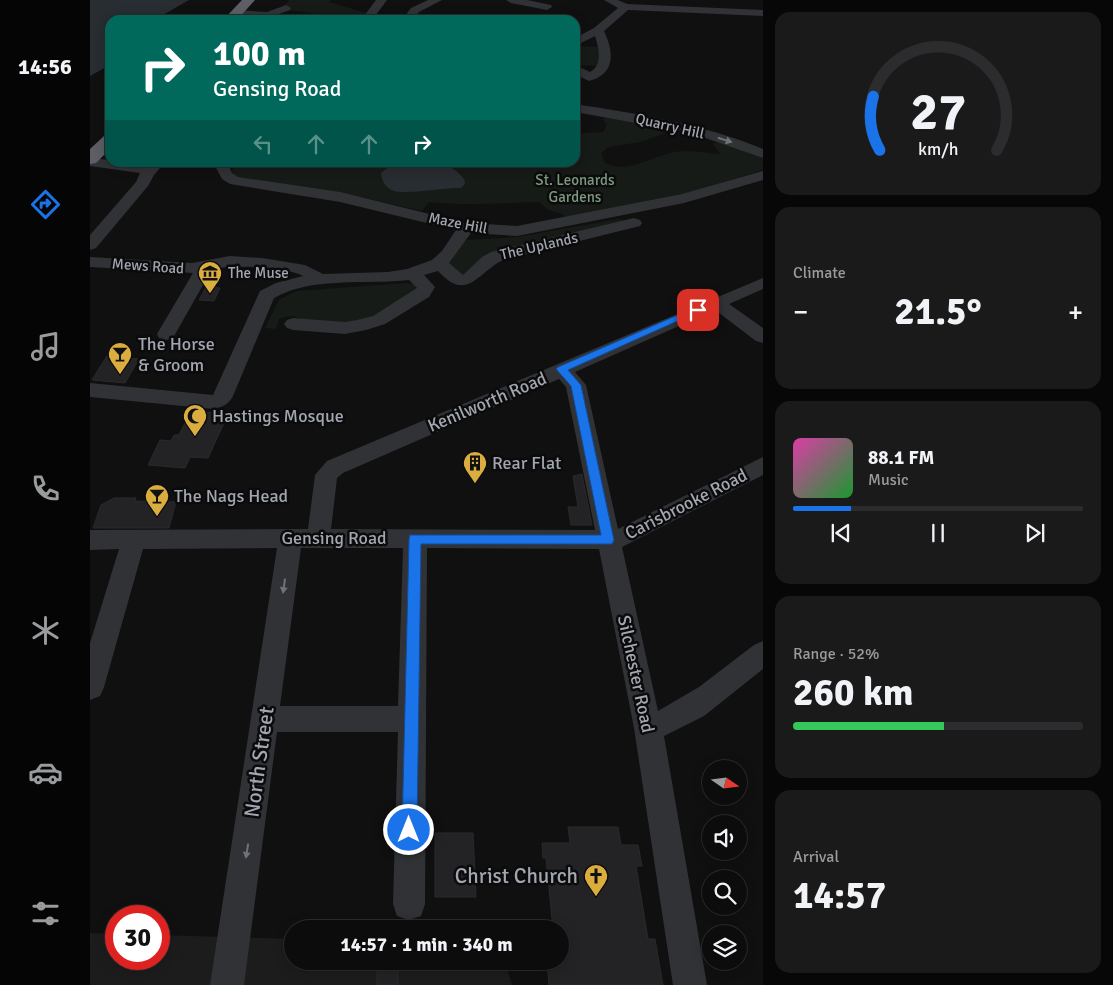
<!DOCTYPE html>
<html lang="en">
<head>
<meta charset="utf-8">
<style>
	:root { --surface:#0c0c0d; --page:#1a1a1b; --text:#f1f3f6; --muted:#9a9b9d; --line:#2c2c2e; --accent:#1a73e8 }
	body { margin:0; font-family:Signika,sans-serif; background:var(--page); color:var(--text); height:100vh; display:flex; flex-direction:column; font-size:19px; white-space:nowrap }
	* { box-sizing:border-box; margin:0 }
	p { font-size:16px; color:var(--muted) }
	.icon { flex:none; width:28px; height:28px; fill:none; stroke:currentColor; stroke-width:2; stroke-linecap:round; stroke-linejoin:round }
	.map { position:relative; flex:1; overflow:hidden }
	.side { display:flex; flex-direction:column; gap:12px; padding:12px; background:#070707; width:350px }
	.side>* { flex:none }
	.hud { position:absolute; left:15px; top:15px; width:475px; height:152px; border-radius:15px; box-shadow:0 2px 12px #0003,0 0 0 1px var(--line); background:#00695c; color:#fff; overflow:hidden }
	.needle { width:32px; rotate:104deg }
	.controls { position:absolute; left:612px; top:760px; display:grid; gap:10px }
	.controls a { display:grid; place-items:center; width:45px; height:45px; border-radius:50%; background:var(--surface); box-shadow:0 2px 12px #0003,0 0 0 1px var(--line); font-size:25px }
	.speed { position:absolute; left:15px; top:905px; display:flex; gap:10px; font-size:25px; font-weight:700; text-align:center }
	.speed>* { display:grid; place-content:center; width:65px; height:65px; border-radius:50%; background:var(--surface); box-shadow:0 2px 12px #0003,0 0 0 1px var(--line); line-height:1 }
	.speed .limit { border:8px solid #d22; background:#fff; color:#111 }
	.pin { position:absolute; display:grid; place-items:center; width:42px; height:42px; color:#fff; margin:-21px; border-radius:10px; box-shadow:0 2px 8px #0006 }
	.me { position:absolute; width:55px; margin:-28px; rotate:0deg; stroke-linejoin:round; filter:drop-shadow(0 0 4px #0008) }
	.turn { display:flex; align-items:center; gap:18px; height:105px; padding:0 25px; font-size:22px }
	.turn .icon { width:65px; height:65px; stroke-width:2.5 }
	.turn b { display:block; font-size:35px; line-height:42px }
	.lanes { display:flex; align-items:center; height:48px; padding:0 25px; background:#0003; justify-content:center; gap:25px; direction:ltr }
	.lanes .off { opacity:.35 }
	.big { font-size:38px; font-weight:700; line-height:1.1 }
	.side .tile { flex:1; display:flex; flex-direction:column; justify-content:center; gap:8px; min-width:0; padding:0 18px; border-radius:15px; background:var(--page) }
	.side .dial { align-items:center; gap:0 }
	.dial svg { height:130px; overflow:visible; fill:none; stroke:var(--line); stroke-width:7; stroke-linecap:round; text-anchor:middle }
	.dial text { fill:var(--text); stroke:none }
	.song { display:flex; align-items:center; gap:15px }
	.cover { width:60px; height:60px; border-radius:8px; background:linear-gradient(135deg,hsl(320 70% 55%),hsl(130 70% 35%)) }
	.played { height:5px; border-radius:2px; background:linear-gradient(90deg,var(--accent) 20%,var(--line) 20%) }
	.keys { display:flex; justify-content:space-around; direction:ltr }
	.heat { display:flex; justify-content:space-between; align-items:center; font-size:28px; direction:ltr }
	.charge { height:8px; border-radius:4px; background:linear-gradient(90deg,#34c759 52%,var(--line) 0) }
	.trip { position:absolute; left:194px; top:920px; width:285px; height:50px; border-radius:25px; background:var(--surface); box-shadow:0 2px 12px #0003,0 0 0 1px var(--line); font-weight:700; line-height:50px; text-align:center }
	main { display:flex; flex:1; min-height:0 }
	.tabs { display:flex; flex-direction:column; width:90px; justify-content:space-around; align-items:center; background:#050505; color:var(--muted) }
	.tabs .icon { width:35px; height:35px }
	.tabs .on { color:var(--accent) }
	.tabs b { font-size:22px; color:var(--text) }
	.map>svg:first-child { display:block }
	.built { fill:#1c1c1d }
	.green { fill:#161b17 }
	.water { fill:#282d32 }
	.building { fill:#232325; stroke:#2a2a2c }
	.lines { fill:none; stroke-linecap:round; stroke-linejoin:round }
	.minor { fill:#313235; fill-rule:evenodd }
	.highway { fill:#5e5f66; fill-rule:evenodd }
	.oneway { fill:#6f7279 }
	.route { fill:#1a73e8; stroke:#114b97 }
	.labels { text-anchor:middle; stroke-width:5; stroke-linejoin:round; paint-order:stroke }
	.far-street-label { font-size:15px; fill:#a2a6b0; stroke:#0b0b0c }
	.far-park-label { font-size:15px; fill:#7b997e; stroke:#0b0b0c }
	.far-poi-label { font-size:15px; fill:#a2a6b0; stroke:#0b0b0c; text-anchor:start }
	.poi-label { font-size:18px; fill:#a2a6b0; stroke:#0b0b0c; text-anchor:start }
	.street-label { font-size:18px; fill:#a2a6b0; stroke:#0b0b0c }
	.near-street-label { font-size:21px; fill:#a2a6b0; stroke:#0b0b0c }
	.near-poi-label { font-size:21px; fill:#a2a6b0; stroke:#0b0b0c; text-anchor:end }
</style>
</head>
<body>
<main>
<nav class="tabs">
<b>14:56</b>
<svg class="icon on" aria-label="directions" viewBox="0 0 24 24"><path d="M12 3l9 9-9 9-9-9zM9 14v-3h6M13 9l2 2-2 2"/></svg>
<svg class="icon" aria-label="music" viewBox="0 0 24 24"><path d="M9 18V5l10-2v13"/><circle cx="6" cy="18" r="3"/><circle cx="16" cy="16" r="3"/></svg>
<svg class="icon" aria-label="phone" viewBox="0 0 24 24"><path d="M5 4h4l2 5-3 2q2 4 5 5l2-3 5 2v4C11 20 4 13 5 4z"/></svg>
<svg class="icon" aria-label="climate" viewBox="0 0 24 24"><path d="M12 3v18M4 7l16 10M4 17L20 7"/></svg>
<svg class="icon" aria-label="car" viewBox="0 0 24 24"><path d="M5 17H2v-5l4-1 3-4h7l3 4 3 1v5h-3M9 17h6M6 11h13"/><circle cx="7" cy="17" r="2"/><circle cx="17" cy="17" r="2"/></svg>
<svg class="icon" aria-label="filters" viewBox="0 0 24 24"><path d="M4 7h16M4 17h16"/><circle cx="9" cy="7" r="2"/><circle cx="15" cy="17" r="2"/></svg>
</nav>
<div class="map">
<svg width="673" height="985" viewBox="0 0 673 985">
	<rect width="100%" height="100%" fill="#101011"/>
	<path class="built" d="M0 933 26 934V959H69V935L202 939V961H415L422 985H0Z"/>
	<g class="green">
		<path d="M199 0H241L240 2 276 13 269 20H241L244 16 198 10 194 7Z"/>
		<path d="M486 46 509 47 510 66 486 65Z"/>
		<path d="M520 117 582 127 584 130 550 142 519 147 511 153 515 163C539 174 560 157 584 152 600 149 615 153 631 154L624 146V143H632L673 158V170L603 192 476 217 472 214 457 209 449 202C412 203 375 206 339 202L332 211 270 197 151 178 144 175 142 171 148 162H485V138L494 133 513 132 517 125 513 119Z"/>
		<path d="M529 219 537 221 403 254 376 278 357 267 359 261 376 240 427 237Z"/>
		<path d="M317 283 324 284 327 290C305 303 283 320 257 324 246 325 233 323 222 323 209 323 209 311 189 319L186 329 175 328 189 300 206 291Z"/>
	</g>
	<g class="water">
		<path d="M0 0H99L64 20H20V65L0 76Z"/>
		<path d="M320 163C345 162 357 159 374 179L375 184 371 188H363C350 189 313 194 304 191 295 188 292 181 291 173L301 165Z"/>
	</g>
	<g class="building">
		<path d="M116 287 130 288 124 301 109 300Z"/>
		<path d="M17 356 49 359 35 383 2 380Z"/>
		<path d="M101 411 138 414 118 458 100 457 95 468 58 465 70 440 81 441 84 435H89Z"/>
		<path d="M492 474 502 525H481L478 507H488L483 476Z"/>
		<path d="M24 498H46L45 501 86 502 79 528H3L11 505Z"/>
		<path d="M478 827H528L531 845H548L552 866H546L558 939H565L573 985H459L457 961H470V929H463L456 858H453L452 843H480Z"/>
		<path d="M345 833H383L386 897H345Z"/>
		<rect x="287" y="961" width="21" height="24"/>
	</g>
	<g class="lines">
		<g class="minor">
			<path d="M286 0H297L282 20H271Z"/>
			<path d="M338 0H352L329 12 323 20H312L321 8Z"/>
			<path d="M416 0H437L461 5 462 7 457 10 421 3Z"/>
			<path d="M514 0H528L537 4 673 10V16L538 10 514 31C524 52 526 74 499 81L485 74V65L500 72C513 65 509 49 505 36L485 46V38L504 28 528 8Z"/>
			<path d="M196 5 201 8 200 10 178 18 147 16 142 13 147 10 177 12Z"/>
			<path d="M423 15 435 18 436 20H403L404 18Z"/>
			<path d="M485 104C549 114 613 124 673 149V158L601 133 485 112Z"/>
			<path d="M0 158 20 160V162L57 165 60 162H75L64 175 58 186 6 248 0 250V235L46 182 50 173 0 166Z"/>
			<path d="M123 162H137L142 173 148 177 250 192 376 223 427 226 592 194 673 171V180L594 203 427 236 381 233 359 263 373 275 392 257 401 252 544 218 550 220 552 223 550 226 413 260C387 273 377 303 348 271L334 275 345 287 339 297 295 324 276 330 255 334 203 330 197 328 194 324 197 320 203 318 255 322 267 320 283 316 327 288 319 280C274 285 224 276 184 298L143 396C138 405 134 406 124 409L0 397V383L123 395 170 291 186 283 213 276C194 266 143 265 122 269L83 338 76 340 69 338 67 334 103 273 0 267V257L102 263 140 256 172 258 215 265 233 274 298 272 317 269 342 260 352 251 366 230 250 202 140 184 132 179Z"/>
			<path d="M673 278V289L639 304 673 328V343L666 341 625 310 485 372 496 385 528 529 673 457V475L532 547 568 711 609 687 664 645 673 641V669L614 716 574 736 617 985H583L544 728 509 549 337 548 335 904 331 916 319 920 307 916 303 904 308 732H187L154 985H120L187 548 53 549 14 687 10 696 0 700V643L29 549 0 550V530L218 529 225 475 237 461ZM469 379 476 387 505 530 241 529 247 478 253 473ZM211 548H313L308 706H190Z"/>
		</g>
		<g class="highway">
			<path d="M152 0H165L147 20H133Z"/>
			<path d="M20 135V149L6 163 0 164V149L14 136Z"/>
		</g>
	</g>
	<defs><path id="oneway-solid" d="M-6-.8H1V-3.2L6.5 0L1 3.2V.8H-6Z" transform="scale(1.25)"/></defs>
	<g class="oneway">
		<use href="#oneway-solid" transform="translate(635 140) rotate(18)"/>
		<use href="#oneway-solid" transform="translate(194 586) rotate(98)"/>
		<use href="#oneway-solid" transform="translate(157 851) rotate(99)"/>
	</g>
	<path class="route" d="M604 308H611L612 310 478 370 491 385 524 540 522 544H331L327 830 325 835 319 838 314 835 312 830 319 539 320 535H511L481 386 466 369 468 367Z"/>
	<defs>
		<g id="museum-pin" transform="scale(1.25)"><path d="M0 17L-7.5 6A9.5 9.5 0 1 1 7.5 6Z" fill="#daad3e" stroke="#0b0b0c"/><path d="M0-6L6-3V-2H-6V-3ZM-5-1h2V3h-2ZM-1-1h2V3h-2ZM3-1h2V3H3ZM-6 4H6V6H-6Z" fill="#111"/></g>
		<g id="bar-pin" transform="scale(1.25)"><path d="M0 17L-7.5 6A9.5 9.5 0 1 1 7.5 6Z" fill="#daad3e" stroke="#0b0b0c"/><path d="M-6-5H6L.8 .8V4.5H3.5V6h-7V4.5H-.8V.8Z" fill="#111"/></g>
		<g id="mosque-pin" transform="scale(1.25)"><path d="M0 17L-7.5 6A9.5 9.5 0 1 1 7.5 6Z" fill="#daad3e" stroke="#0b0b0c"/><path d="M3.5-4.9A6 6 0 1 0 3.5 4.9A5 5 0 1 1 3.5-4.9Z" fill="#111"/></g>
		<g id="building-pin" transform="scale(1.25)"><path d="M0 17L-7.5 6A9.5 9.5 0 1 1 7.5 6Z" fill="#daad3e" stroke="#0b0b0c"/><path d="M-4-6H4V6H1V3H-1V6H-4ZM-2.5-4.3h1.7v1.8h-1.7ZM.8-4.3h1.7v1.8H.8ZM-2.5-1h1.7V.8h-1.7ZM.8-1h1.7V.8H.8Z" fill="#111"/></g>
		<g id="church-pin" transform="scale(1.25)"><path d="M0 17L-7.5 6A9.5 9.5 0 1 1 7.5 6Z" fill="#daad3e" stroke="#0b0b0c"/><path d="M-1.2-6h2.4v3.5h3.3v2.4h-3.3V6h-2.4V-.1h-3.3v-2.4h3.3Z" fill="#111"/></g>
	</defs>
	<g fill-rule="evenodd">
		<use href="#museum-pin" x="120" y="273"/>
		<use href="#bar-pin" x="30" y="354"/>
		<use href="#mosque-pin" x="105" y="416"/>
		<use href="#building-pin" x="385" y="463"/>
		<use href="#bar-pin" x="67" y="496"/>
		<use href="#church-pin" x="506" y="876"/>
	</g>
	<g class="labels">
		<g class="far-street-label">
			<text transform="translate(580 126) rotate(13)" y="5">Quarry Hill</text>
			<text transform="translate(368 223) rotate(11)" y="5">Maze Hill</text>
			<text transform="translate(449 246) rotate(-13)" y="5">The Uplands</text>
			<text transform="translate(58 266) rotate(4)" y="5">Mews Road</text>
		</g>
		<g class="far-park-label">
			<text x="485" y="185">St. Leonards<tspan x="485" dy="17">Gardens</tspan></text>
		</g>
		<g class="far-poi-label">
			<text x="138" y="278">The Muse</text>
		</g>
		<g class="poi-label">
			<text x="48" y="350">The Horse<tspan x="48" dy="21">&amp; Groom</tspan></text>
			<text x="122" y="422">Hastings Mosque</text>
			<text x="402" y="469">Rear Flat</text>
			<text x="84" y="502">The Nags Head</text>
		</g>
		<g class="street-label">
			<text transform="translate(397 402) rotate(-23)" y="6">Kenilworth Road</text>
			<text transform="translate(596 504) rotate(-27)" y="6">Carisbrooke Road</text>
			<text x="244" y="544">Gensing Road</text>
			<text transform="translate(546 674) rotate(78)" y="6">Silchester Road</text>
		</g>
		<g class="near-street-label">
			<text transform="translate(169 762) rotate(-82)" y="7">North Street</text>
		</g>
		<g class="near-poi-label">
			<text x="488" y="883">Christ Church</text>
		</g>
	</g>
</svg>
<div class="controls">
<a><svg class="needle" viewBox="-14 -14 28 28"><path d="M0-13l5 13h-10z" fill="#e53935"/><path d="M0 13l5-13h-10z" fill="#9a9b9d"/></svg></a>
<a><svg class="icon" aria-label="sound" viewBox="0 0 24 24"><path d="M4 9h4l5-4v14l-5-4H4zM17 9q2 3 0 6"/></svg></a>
<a><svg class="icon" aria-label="search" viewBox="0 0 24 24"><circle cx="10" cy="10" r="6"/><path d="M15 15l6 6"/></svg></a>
<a><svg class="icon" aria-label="layers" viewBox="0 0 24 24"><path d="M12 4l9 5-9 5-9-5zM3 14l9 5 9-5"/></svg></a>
</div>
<div class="speed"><div class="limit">30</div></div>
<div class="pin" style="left:608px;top:310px;background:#d93025"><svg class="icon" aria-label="arrive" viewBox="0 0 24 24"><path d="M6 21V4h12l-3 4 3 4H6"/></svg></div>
<svg class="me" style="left:319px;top:830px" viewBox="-20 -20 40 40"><circle r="17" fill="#1a73e8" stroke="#fff" stroke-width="3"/><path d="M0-11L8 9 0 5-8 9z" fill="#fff"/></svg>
<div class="trip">14:57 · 1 min · 340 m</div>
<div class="hud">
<div class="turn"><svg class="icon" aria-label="right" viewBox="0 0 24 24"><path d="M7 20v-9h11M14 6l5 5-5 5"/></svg><div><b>100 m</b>Gensing Road</div></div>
<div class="lanes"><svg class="icon off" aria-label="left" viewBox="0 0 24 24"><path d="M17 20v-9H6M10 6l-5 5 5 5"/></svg><svg class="icon off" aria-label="ahead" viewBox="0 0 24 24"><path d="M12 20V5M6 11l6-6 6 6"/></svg><svg class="icon off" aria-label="ahead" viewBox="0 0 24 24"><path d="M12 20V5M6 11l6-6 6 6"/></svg><svg class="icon" aria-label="right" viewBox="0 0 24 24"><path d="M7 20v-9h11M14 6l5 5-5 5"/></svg></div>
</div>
</div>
<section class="side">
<div class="tile dial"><svg viewBox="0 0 100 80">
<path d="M14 69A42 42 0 1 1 86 69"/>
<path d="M14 69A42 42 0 0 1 10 36" stroke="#1a73e8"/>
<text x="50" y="56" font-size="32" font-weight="700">27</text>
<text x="50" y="72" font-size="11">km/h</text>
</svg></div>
<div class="tile"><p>Climate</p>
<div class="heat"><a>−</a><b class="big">21.5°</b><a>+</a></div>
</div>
<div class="tile">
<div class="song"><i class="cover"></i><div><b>88.1 FM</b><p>Music</p></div></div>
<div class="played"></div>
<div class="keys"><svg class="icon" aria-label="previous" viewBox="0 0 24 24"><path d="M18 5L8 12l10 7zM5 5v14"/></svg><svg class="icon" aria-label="pause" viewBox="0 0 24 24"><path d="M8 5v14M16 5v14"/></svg><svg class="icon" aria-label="next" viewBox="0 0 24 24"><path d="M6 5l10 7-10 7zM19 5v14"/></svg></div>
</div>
<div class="tile"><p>Range · 52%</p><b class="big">260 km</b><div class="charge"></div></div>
<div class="tile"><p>Arrival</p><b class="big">14:57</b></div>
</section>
</main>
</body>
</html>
